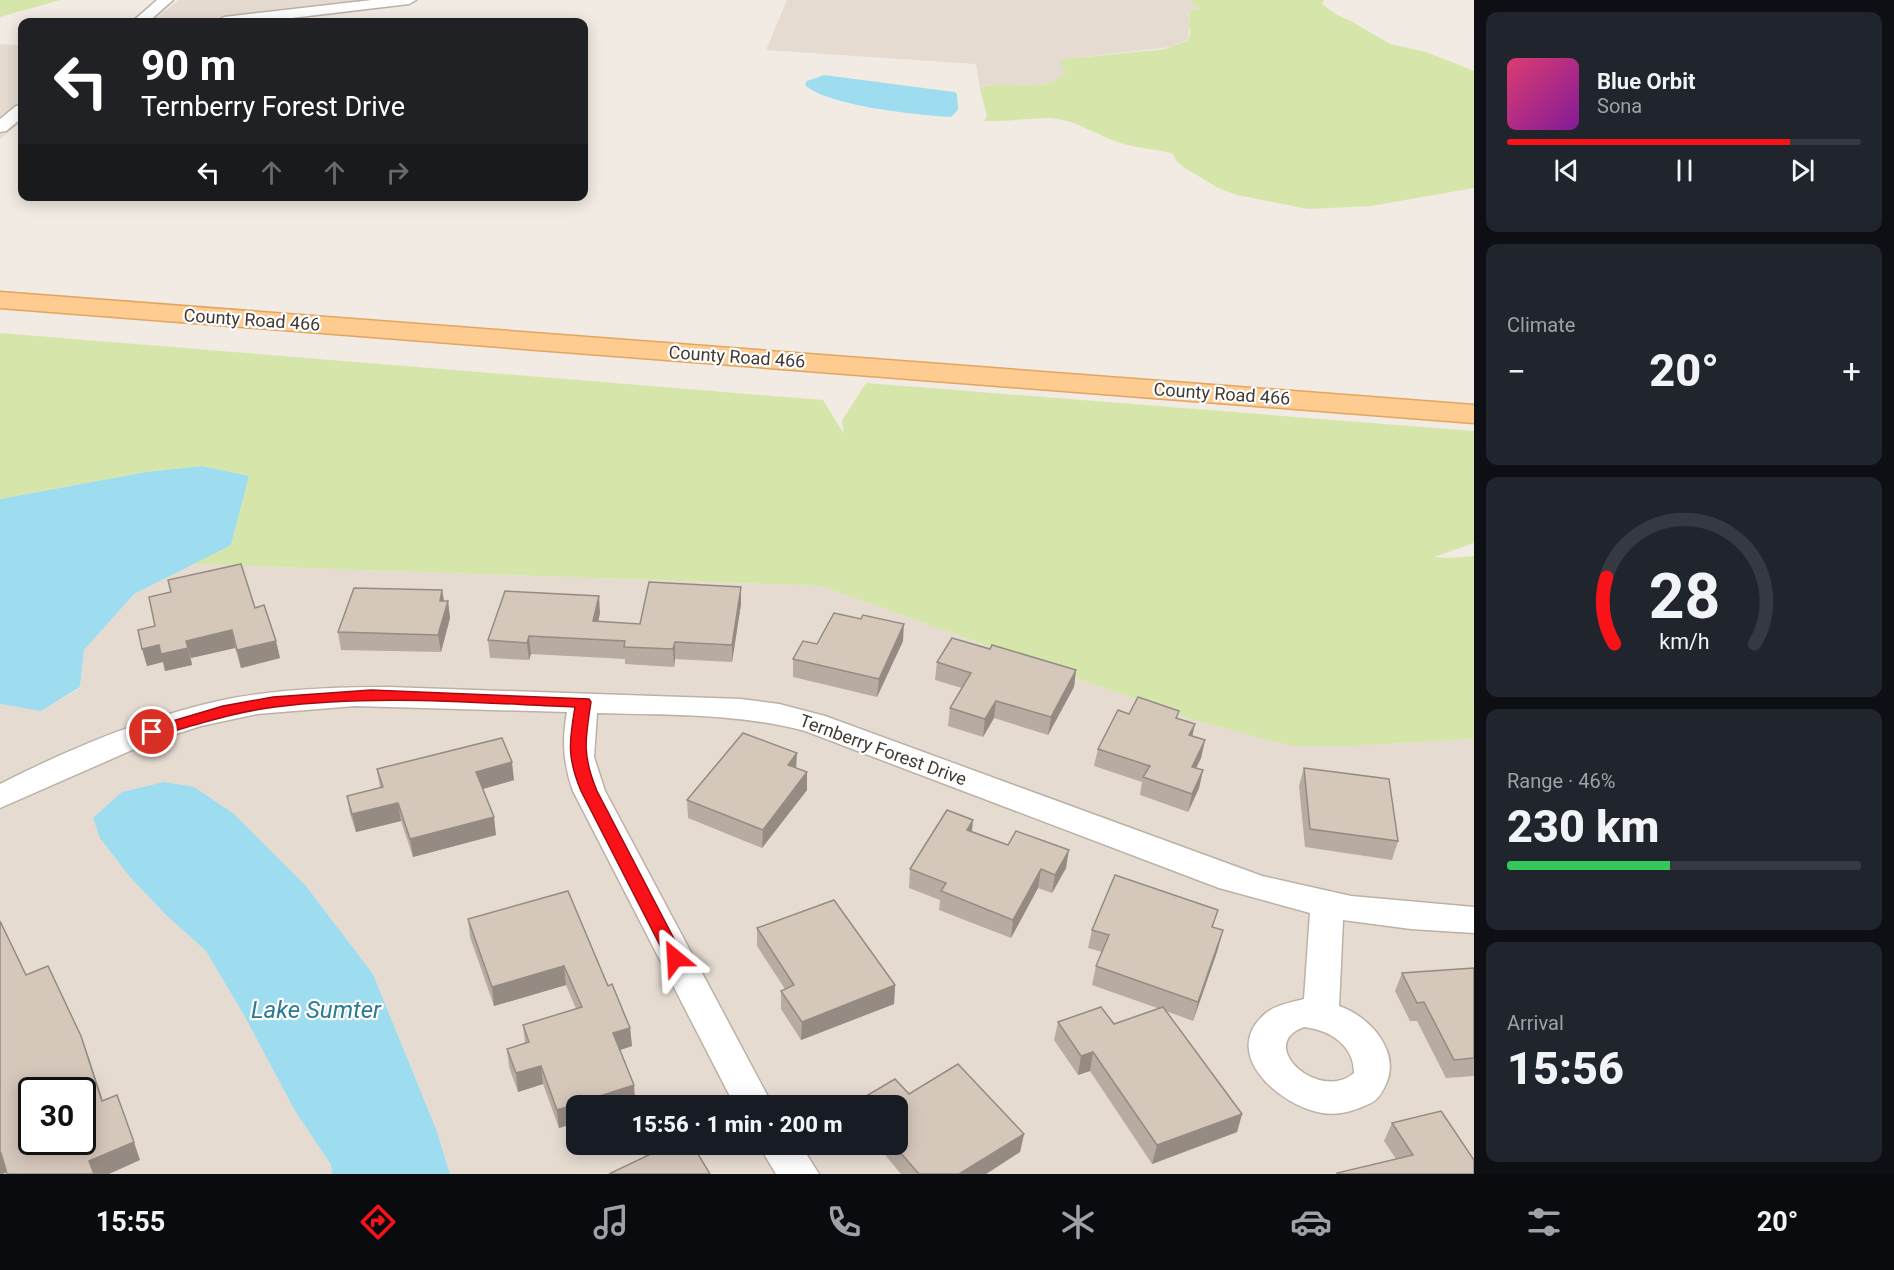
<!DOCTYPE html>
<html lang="en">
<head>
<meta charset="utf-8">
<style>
	:root { --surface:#171b24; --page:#20242c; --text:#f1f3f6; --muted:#9ea1a6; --line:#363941; --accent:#f91217 }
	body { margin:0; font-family:Roboto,sans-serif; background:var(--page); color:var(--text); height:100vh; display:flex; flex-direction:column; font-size:22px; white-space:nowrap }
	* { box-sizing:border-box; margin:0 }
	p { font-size:20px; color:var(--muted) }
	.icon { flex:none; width:33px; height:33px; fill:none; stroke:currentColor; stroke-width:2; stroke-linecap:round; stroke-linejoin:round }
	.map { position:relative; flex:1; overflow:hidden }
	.sheet { display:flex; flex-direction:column; gap:12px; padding:12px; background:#0d0f14; width:420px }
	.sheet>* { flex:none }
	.hud { position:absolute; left:18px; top:18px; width:570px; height:183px; border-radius:12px; box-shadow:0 3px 15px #0003; background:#202124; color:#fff; overflow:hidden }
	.speed { position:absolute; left:18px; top:1077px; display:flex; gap:12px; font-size:30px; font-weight:700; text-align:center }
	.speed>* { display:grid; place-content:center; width:78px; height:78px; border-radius:50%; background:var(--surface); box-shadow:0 3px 15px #0003; line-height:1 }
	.speed .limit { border:3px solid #111; border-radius:9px; background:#fff; color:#111 }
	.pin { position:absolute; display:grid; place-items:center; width:51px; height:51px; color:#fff; margin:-26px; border:3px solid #fff; border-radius:50%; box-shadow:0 2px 6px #0007 }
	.me { position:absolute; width:66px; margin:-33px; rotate:333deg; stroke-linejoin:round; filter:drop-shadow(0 0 4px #0008) }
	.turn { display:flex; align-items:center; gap:21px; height:126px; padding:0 24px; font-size:27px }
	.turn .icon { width:78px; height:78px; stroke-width:2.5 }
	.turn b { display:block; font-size:42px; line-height:51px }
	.lanes { display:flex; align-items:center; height:57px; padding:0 24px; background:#0003; justify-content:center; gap:30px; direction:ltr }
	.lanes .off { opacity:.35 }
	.big { font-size:45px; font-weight:800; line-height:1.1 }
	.sheet .tile { flex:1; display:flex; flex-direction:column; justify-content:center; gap:9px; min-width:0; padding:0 21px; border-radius:12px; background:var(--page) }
	.sheet .dial { align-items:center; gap:0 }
	.dial svg { height:156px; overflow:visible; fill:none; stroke:var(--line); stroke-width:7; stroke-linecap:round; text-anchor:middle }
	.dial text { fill:var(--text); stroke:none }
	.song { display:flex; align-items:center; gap:18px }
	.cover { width:72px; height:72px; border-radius:9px; background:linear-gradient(135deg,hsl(340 70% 55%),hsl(290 70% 35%)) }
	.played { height:6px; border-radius:3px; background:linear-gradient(90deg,var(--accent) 80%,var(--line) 80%) }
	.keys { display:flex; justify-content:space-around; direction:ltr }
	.heat { display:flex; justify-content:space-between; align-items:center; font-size:33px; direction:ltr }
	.charge { height:9px; border-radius:4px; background:linear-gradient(90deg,#34c759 46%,var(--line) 0) }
	.trip { position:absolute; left:566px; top:1095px; width:342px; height:60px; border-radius:12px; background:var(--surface); box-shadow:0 3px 15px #0003; font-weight:800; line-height:60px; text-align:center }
	.tab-bar { display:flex; height:96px; justify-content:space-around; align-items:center; background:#090b0e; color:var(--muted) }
	.tab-bar .icon { width:42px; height:42px }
	.tab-bar .selected { color:var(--accent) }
	.tab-bar b { font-size:27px; color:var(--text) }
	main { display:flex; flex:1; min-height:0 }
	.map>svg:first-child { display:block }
	.residential { fill:#e5dbd1; fill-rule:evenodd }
	.green { fill:#d6e6ab }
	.water { fill:#9edcef }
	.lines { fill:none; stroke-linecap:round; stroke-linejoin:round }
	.minor-casing { stroke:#bdb1a6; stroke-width:3 }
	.major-casing { stroke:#e2a560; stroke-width:3 }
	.minor { fill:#fff; fill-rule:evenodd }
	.major { fill:#fecc90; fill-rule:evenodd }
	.wall { fill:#b8aba1 }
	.shaded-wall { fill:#968b83 }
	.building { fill:#d6c7bb; stroke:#968b83; stroke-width:1.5; fill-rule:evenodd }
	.route { fill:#f91217; stroke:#a20c0f; stroke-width:1.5 }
	.labels { text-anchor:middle; stroke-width:4.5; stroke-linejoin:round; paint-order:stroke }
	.street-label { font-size:18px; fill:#433a33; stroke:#fff }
	.near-water-label { font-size:24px; font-style:italic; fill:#2a7a96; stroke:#fff }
</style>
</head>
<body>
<main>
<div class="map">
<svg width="1474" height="1174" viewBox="0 0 1474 1174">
	<rect width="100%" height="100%" fill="#f1ebe3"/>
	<g class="residential">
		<path d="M179 0H401L201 22H150Z"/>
		<path d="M787 0H1190L1201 10 1188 13 1190 26 1187 40 1171 47 1074 58 1065 70V74L1057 81 1034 86 988 85 980 89 976 64 766 50Z"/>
		<path d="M0 44 22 46V121L0 139Z"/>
		<path d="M190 564 821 586 1190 719 1290 746H1354L1474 739V1174H450L436 1129 373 974 306 886 100 838 129 876 166 915 206 951 245 1017 294 1109 331 1165 332 1174H0V704L41 711 80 688 84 650 134 594ZM32 1090H82V1142H32ZM576 1106H897V1144H576Z"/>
	</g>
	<g class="green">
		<path d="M0 0H60L0 17Z"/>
		<path d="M1190 0H1324L1322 4 1337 15 1351 21 1390 44 1426 52 1474 71V188L1371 206 1308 209 1237 195 1218 188 1185 168 1177 162 1173 154C1158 149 1143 149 1128 145 1101 139 1077 119 1049 118 1028 118 1006 122 984 121L987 116 980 89C1002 76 1038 97 1065 74V70L1059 62 1065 59 1165 49 1187 41 1190 34 1189 10 1200 9Z"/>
		<path d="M0 333 823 400 844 434 842 420 866 383 1474 431V543L1434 557 1448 558 1474 556V739L1354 746H1290L1190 719 821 586 190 564 231 545 249 476 202 466 146 472 0 499Z"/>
	</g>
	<g class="water">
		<path d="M824 75 954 92 957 94 958 110 951 117C918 115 827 106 805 85L807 81Z"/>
		<path d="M202 466 249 476 231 545 134 594 84 650 80 687 41 711 0 704V499L146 472Z"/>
		<path d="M164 782 194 787 234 814 306 886 373 974 436 1129 450 1174H332L331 1165 294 1109 245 1017 206 951 166 915 129 876 100 838 93 818 122 792Z"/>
	</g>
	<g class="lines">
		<g class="minor-casing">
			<g id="minor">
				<path d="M157 0H173L148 22H132Z"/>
				<path d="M372 0H416L409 4 258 22H216L224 17Z"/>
				<path d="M22 105V118L6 131 0 132V119L16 106Z"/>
				<path d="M388 687 741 699 779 704 825 716 1262 876 1351 896 1474 907V933L1411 929 1343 920 1339 1006C1371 1017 1402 1053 1385 1086 1382 1093 1378 1099 1371 1103 1357 1110 1338 1116 1322 1113 1280 1106 1218 1053 1266 1013 1275 1005 1293 1002 1304 999L1310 913 1219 888 805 731C738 713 666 715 597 713L594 757 605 791 773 1106H735L573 791C563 763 562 740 567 712L355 706 257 714 201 726 148 743 0 808V784C71 748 145 717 223 700 277 689 333 687 388 687ZM1304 1027C1330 1030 1354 1045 1354 1073 1320 1103 1254 1045 1304 1027Z"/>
				<path d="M758 1144H800L819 1174H776Z"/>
			</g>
		</g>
		<g class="major-casing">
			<path id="major" d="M0 292 1474 405V423L0 308Z"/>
		</g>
		<use href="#minor" class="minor"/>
		<use href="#major" class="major"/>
	</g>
	<g class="wall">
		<path d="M741 587V604L732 662 675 659 674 667 625 664V659L531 654 529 660 490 658 488 640 600 613 598 622 640 624Z"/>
		<path d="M442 590 444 601H448L450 618 441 652 341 650 338 632Z"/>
		<path d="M255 608 276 641 280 658 241 668 235 648 191 658 192 665 165 671 163 662 147 666 155 626Z"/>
		<path d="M903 641 877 697 793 677V659L817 644Z"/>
		<path d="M990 649 1076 670 1074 687 1048 735 994 718 983 737 948 726 950 708 962 688 935 680 937 662Z"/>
		<path d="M1129 714 1178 718 1192 736 1205 740 1201 758 1196 768 1203 770 1199 788 1188 812 1140 795 1142 782 1094 766 1098 749Z"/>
		<path d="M796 768 807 772V790L762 848 688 818 687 800Z"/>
		<path d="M1304 768 1398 841 1392 860 1305 847 1299 786Z"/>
		<path d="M377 769 514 780 483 789 496 835 413 857 401 821 356 832 350 814 347 796 380 788Z"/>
		<path d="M973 820 972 831 1066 868 1052 893 1038 888 1011 938 939 910 940 900 909 888 910 869Z"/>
		<path d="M468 919 608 986 630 1028 632 1046 620 1050 634 1085 635 1103 559 1128 543 1084 518 1092 509 1067 507 1049 525 1043 523 1025 576 1009 566 985 494 1006 470 937Z"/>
		<path d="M1214 927 1218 949 1193 1021 1166 1011 1242 1114 1237 1132 1152 1164 1090 1071 1078 1075 1054 1040 1058 1022 1114 1024 1160 1009 1092 985 1096 966 1102 952 1088 948 1092 930Z"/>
		<path d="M757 928 895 985 894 1004 801 1040 781 1009V991L785 989 757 946Z"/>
		<path d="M1474 968V1076L1446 1078 1417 1021H1410L1395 991 1402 973Z"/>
		<path d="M909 1094 1024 1134 1020 1152 986 1174H901L876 1144H897V1106H856V1102Z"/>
		<path d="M1392 1123 1474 1174H1336L1337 1173 1396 1159 1384 1141Z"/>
		<path d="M644 1144H692L645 1157Z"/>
	</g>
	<g class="shaded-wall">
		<path d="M741 587V604L732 662V645Z"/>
		<path d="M442 590 445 607 440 601Z"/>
		<path d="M599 596 600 613 594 639 593 621Z"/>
		<path d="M448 601 450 618 441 652 438 635Z"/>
		<path d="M904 624 903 641 877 697 879 679Z"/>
		<path d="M232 630 235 648 191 658 186 641Z"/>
		<path d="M529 636 531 654 529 660 527 643Z"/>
		<path d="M276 641 280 658 241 668 237 650Z"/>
		<path d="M675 642V659L674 667 673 649Z"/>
		<path d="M159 645 188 648 192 665 165 671 163 662 147 666 142 649Z"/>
		<path d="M1076 670 1074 687 1048 735 1051 717Z"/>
		<path d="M996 701 994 718 983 737 985 719Z"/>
		<path d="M1195 724 1191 742 1189 735Z"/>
		<path d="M1205 740 1201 758 1188 785 1192 767Z"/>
		<path d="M797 753 796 771 788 765Z"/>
		<path d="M512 762 514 780 479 790 476 772Z"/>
		<path d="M1203 770 1199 788 1188 812 1192 794Z"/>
		<path d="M807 772V790L762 848 763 830Z"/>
		<path d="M398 803 401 821 356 832 352 814Z"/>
		<path d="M494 817 496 835 413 857 410 839Z"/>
		<path d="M973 820 971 838 967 830Z"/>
		<path d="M1069 850 1066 868 1052 893 1055 875Z"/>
		<path d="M1041 869 1038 888 1011 938 1013 920Z"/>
		<path d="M1223 930 1218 949 1193 1021 1198 1002Z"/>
		<path d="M564 966 566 985 494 1006 492 987Z"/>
		<path d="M895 985 894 1004 801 1040 802 1022Z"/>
		<path d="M630 1028 632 1046 614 1052 613 1033Z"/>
		<path d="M81 1036 88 1055 109 1120 102 1101Z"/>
		<path d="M1093 1052 1090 1071 1078 1075 1081 1056Z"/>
		<path d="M541 1066 543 1084 518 1092 516 1073Z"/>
		<path d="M634 1085 635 1103 629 1106H576V1123L559 1128 557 1110Z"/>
		<path d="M1242 1114 1237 1132 1152 1164 1157 1145Z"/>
		<path d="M1024 1134 1020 1152 986 1174H959Z"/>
		<path d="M134 1142 140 1160 109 1174H94L89 1161Z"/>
		<path d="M0 1153H1L9 1171 3 1174H0Z"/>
	</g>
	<g class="building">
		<path d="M241 564 255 608 264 605 276 641 237 650 232 630 186 641 188 648 161 654 159 645 142 649 138 630 155 626 149 597 171 592 168 580Z"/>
		<path d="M649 582 741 587 732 645 675 642 673 649 624 647 625 641 529 636 527 643 488 640 505 591 599 596 593 621 640 624Z"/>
		<path d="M354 588 442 590 440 601H448L438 635 338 632Z"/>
		<path d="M834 613 861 619 863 615 904 624 879 679 793 659 803 641 817 644Z"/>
		<path d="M952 638 990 649 992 645 1076 670 1051 717 996 701 985 719 950 708 971 673 937 662Z"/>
		<path d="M1138 697 1179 711 1176 718 1195 724 1189 735 1205 740 1192 767 1203 770 1192 794 1143 777 1150 766 1098 749 1118 710 1129 714Z"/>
		<path d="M743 733 797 753 788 765 807 772 763 830 687 800Z"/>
		<path d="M502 738 512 762 476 772 494 817 410 839 398 803 352 814 347 796 383 787 377 769Z"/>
		<path d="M1304 768 1389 779 1398 841 1310 829Z"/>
		<path d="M947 810 973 820 967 830 1008 845 1016 831 1069 850 1055 875 1041 869 1013 920 941 891 946 883 910 869Z"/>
		<path d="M1115 875 1218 910 1212 927 1223 930 1198 1002 1096 966 1109 935 1092 930Z"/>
		<path d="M568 891 608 986 612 984 630 1028 613 1033 634 1085 557 1110 541 1066 516 1073 507 1049 529 1042 523 1025 582 1007 564 966 492 987 468 919Z"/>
		<path d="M834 900 895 985 802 1022 781 991 794 985 757 928Z"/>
		<path d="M0 921 26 975 48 966 81 1036 102 1101 117 1095 134 1142 89 1161 94 1174H7L1 1153H0ZM32 1090H82V1142H32Z"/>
		<path d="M1474 968V1058L1454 1060 1424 1002 1417 1003 1402 973Z"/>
		<path d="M1101 1007 1114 1024 1163 1007 1242 1114 1157 1145 1093 1052 1081 1056 1058 1022Z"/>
		<path d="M958 1064 1024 1134 959 1174H919L893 1144H897V1106H859L856 1102 895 1079 909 1094Z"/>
		<path d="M1441 1111 1474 1160V1174H1337V1173L1413 1155 1392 1123Z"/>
		<path d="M646 1144H692L710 1174H609L651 1154Z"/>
	</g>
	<path class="route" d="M371 690 589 699 591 702C585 740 582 755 597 791L684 958 681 963 675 965 669 963 581 791C567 757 569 743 575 707 476 703 375 694 275 707 233 712 193 726 152 737L144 732 146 729 223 706 273 697Z"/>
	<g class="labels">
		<g class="street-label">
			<text transform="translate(252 320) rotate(4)" y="6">County Road 466</text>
			<text transform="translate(737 357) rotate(4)" y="6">County Road 466</text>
			<text transform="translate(1222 394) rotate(4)" y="6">County Road 466</text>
			<text transform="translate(883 750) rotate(20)" y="6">Ternberry Forest Drive</text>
		</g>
		<g class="near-water-label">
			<text x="316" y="1018">Lake Sumter</text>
		</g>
	</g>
</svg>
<div class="speed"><div class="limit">30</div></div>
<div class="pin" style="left:152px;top:732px;background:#d93025"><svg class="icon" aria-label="arrive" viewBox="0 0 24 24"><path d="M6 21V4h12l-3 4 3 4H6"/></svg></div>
<svg class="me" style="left:675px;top:958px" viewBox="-20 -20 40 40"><path d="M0-17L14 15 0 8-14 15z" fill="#f91217" stroke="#fff" stroke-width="4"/></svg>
<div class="trip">15:56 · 1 min · 200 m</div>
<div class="hud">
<div class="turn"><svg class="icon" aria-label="left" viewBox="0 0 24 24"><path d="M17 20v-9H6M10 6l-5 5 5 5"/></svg><div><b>90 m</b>Ternberry Forest Drive</div></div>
<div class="lanes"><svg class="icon" aria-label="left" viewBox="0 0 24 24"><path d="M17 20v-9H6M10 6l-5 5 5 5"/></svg><svg class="icon off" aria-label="ahead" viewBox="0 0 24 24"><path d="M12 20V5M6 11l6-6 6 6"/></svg><svg class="icon off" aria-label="ahead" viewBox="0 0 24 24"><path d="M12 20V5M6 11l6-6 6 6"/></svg><svg class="icon off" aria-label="right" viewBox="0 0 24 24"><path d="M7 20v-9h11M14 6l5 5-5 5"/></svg></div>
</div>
</div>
<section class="sheet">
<div class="tile">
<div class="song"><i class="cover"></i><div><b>Blue Orbit</b><p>Sona</p></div></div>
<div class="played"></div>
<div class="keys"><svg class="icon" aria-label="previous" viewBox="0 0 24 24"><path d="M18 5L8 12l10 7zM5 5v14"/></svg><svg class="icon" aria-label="pause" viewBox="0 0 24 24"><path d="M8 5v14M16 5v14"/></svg><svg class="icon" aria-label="next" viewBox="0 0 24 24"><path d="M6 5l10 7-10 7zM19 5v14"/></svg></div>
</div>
<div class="tile"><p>Climate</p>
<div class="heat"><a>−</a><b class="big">20°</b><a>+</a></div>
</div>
<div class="tile dial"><svg viewBox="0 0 100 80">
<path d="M14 69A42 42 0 1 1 86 69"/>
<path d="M14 69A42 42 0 0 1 10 35" stroke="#f91217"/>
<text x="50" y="56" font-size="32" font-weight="700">28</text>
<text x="50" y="72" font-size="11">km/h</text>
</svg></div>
<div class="tile"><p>Range · 46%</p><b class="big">230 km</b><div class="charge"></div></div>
<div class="tile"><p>Arrival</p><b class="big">15:56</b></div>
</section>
</main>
<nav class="tab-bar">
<b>15:55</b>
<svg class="icon selected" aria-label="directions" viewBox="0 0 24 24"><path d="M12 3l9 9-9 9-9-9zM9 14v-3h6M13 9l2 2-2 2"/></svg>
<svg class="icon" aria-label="music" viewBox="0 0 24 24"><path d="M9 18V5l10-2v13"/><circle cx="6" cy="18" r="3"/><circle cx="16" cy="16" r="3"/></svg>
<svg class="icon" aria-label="phone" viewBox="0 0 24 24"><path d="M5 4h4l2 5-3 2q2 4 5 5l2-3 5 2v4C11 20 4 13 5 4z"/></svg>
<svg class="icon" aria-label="climate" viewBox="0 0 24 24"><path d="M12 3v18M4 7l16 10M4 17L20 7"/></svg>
<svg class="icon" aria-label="car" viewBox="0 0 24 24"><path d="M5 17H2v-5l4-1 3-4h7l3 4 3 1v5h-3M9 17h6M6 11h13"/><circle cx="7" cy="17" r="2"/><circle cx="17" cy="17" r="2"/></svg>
<svg class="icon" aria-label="filters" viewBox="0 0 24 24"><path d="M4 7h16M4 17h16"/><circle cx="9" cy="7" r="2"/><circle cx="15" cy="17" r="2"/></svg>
<b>20°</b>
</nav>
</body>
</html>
